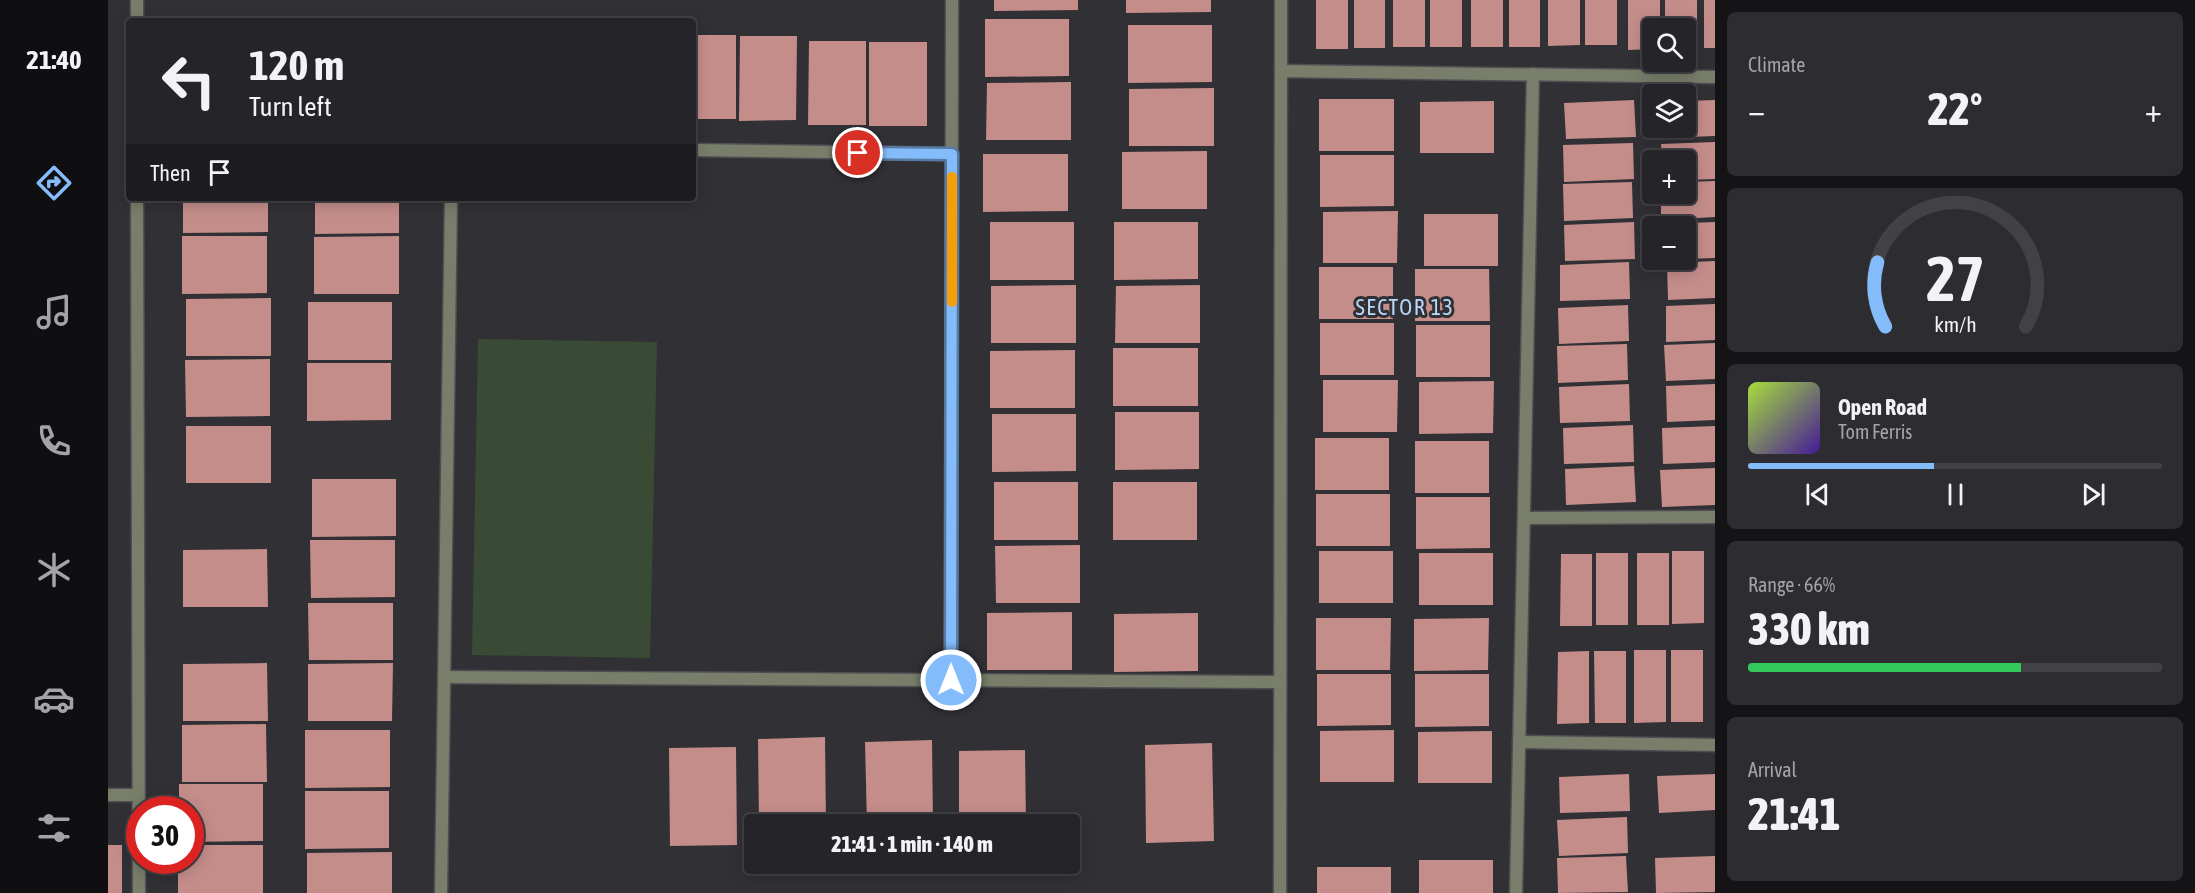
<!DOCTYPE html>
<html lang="en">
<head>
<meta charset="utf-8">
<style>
	:root { --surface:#252428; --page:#2d2c30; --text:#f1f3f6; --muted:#a3a4a8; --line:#424145; --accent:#84bcfb }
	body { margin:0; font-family:"Asap Condensed",sans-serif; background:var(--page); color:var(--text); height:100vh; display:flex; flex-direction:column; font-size:22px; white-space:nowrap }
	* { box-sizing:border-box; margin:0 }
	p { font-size:20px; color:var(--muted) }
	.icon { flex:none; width:33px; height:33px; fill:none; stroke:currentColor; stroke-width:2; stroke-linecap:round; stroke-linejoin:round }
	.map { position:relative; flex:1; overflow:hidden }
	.details { display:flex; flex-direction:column; gap:12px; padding:12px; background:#141416; width:480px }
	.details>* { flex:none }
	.hud { position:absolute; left:18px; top:18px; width:570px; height:183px; border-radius:6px; box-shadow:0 3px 15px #0003,0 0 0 2px var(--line); background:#252428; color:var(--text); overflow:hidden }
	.buttons { position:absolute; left:1534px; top:18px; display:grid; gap:12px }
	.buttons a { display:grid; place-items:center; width:54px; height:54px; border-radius:6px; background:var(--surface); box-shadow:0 3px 15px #0003,0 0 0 2px var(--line); font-size:30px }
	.speed { position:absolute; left:18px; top:796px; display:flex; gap:12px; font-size:30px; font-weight:700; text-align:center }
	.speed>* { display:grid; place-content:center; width:78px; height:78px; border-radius:50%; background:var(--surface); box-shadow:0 3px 15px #0003,0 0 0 2px var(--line); line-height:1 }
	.speed .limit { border:9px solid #d22; background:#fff; color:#111 }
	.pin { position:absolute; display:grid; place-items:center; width:51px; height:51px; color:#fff; margin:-26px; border:3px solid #fff; border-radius:50%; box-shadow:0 2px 6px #0007 }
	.me { position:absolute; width:66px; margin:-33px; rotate:0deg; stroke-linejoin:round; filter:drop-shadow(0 0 4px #0008) }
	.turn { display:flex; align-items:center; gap:21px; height:126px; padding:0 24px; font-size:27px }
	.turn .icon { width:78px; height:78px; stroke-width:2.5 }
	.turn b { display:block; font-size:42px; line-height:51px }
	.then { display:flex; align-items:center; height:57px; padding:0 24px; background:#0003; gap:12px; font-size:22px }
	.big { font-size:45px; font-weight:800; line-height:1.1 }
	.details .tile { flex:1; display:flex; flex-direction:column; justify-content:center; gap:9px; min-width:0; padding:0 21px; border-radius:9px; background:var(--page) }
	.details .dial { align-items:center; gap:0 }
	.dial svg { height:156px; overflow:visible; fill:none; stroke:var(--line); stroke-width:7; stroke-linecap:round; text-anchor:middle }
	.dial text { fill:var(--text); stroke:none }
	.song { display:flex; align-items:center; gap:18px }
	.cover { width:72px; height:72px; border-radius:9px; background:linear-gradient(135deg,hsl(80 70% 55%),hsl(260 70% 35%)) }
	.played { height:6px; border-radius:3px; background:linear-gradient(90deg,var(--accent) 45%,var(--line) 45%) }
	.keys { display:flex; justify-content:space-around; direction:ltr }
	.heat { display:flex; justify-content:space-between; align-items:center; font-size:33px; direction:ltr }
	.charge { height:9px; border-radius:4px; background:linear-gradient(90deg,#34c759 66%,var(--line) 0) }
	.trip { position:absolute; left:636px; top:814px; width:336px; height:60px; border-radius:6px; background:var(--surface); box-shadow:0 3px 15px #0003,0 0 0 2px var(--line); font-weight:800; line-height:60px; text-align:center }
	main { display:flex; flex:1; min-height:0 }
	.tabs { display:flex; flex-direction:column; width:108px; justify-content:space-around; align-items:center; background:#0f0e10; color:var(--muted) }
	.tabs .icon { width:42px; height:42px }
	.tabs .on { color:var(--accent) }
	.tabs b { font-size:27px; color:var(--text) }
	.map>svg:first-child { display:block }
	.green { fill:#394b34 }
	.building { fill:#c48d8a }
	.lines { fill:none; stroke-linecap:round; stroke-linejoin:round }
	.street-casing { stroke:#4f4e53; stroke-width:15 }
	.street { stroke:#787e6a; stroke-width:12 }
	.route-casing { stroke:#567aa3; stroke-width:15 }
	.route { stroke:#84bcfb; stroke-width:10 }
	.slow { stroke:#f59e0b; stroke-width:10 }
	.labels { text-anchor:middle; stroke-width:6; stroke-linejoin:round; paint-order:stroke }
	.neighbourhood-label { font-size:22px; letter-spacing:1.5px; fill:#b9d8fc; stroke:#313035 }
</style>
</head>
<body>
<main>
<nav class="tabs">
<b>21:40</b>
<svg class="icon on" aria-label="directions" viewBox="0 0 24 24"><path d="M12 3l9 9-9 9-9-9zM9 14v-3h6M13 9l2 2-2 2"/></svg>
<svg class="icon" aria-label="music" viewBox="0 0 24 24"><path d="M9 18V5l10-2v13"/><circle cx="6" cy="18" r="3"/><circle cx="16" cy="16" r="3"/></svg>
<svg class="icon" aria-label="phone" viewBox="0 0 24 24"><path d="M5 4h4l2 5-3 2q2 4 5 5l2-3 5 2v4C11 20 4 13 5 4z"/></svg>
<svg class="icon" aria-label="climate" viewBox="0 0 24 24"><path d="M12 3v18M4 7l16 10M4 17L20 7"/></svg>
<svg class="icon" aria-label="car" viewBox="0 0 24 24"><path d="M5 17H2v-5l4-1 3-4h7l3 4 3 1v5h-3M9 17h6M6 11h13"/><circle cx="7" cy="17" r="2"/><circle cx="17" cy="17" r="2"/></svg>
<svg class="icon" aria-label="filters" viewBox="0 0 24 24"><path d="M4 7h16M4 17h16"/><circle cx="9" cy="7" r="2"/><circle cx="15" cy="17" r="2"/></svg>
</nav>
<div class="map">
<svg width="1607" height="893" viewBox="0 0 1607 893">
	<rect width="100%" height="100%" fill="#313035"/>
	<path class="green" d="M370 339 549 342 542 658 364 655Z"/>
	<g class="building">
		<path d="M886 0H970V10L886 11Z"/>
		<path d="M1018 0H1103V12L1018 13Z"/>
		<rect x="1208" y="0" width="32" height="49"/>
		<rect x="1246" y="0" width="31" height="48"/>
		<rect x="1285" y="0" width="32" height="47"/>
		<rect x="1322" y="0" width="32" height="47"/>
		<rect x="1363" y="0" width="32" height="47"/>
		<rect x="1401" y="0" width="31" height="47"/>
		<path d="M1440 0H1472V45L1440 46Z"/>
		<rect x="1477" y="0" width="32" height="45"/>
		<path d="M1520 0H1552V28H1545V49L1520 50Z"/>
		<path d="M1557 0H1589V49H1578V28H1557Z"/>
		<rect x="1596" y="0" width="11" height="48"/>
		<path d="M877 19H961V76L877 77Z"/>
		<path d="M1020 25H1104V82L1020 83Z"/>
		<rect x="585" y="35" width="43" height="84"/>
		<path d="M632 36H689L688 120 631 121Z"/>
		<path d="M701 41H758V125H700Z"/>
		<rect x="761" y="42" width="58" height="84"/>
		<path d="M963 82V140H878L879 83Z"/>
		<path d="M1106 88V146H1021V89Z"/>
		<rect x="1211" y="99" width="75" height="52"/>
		<path d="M1526 100 1528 137 1458 139 1456 103Z"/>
		<path d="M1607 100V136L1555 138V128H1578V101Z"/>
		<path d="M1386 101V153H1312V102Z"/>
		<path d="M1607 142V179L1578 180V160H1554L1553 144Z"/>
		<path d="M1525 143 1526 179 1456 182 1455 145Z"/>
		<path d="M1099 151V209H1014V152Z"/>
		<path d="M875 154H960V211L875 212Z"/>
		<path d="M1212 155H1286V206L1212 207Z"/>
		<path d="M1607 181V217L1553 220V194H1578V182Z"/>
		<path d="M1524 182 1525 218 1456 221 1455 184Z"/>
		<path d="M75 198H160V232L75 233Z"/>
		<path d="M207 198H291V233L207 234Z"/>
		<path d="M1290 211 1289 263H1215V212Z"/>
		<rect x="1316" y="214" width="74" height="52"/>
		<rect x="882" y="222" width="84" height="58"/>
		<path d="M1006 222H1090V279L1006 280Z"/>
		<path d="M1526 222 1527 259 1457 261 1456 225Z"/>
		<path d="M1607 222V258L1578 259V226H1554V224Z"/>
		<path d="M74 236H159V293L74 294Z"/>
		<path d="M291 236V294H206V237Z"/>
		<path d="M1607 261V298L1560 300 1559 263Z"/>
		<path d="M1521 262 1522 299 1452 301V265Z"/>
		<rect x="1211" y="267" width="74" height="52"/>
		<path d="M1307 269H1381L1382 321H1307Z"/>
		<path d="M968 285V343H883V286Z"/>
		<path d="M1092 285V343H1007L1008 286Z"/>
		<path d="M163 298V356H78V299Z"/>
		<rect x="200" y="302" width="84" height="58"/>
		<path d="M1607 304V340L1558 342V306Z"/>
		<path d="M1520 305 1521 341 1451 344 1450 308Z"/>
		<rect x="1212" y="323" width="74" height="52"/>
		<rect x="1308" y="325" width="74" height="52"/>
		<path d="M1607 343V379L1558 381 1556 345Z"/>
		<path d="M1519 344 1520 380 1450 383 1449 346Z"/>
		<rect x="1005" y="348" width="85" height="58"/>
		<path d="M967 350V408H882V351Z"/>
		<path d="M162 359V416L78 417 77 360Z"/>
		<path d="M199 363H283V420L199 421Z"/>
		<path d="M1215 380H1290L1289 432H1215Z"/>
		<path d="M1386 381 1385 433 1311 434V382Z"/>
		<path d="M1521 384 1522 421 1452 423 1451 387Z"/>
		<path d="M1607 384V420L1559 422 1558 386Z"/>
		<path d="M1007 412H1091V469L1007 470Z"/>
		<path d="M884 414H968V471L884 472Z"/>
		<path d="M1525 425 1526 462 1456 464 1455 428Z"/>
		<rect x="78" y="426" width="85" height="57"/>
		<path d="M1607 426V462L1555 464 1554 428Z"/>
		<rect x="1207" y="438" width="74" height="52"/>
		<rect x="1307" y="441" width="74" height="52"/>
		<path d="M1526 466 1528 502 1458 505 1457 469Z"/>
		<path d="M1607 468V505L1554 507 1552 470Z"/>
		<path d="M204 479H288V536L204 537Z"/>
		<rect x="886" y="482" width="84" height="58"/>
		<rect x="1005" y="482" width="84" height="58"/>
		<rect x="1208" y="494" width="74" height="52"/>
		<path d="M1308 497H1382V548L1308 549Z"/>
		<path d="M202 540H287V597L203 598Z"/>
		<path d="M972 545V603H888L887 546Z"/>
		<path d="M159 549 160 607H75V550Z"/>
		<rect x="1211" y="551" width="74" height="52"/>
		<path d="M1564 551H1596V623L1564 624Z"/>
		<rect x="1311" y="553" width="74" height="52"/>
		<rect x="1488" y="553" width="32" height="72"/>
		<rect x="1529" y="553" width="32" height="72"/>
		<path d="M1453 554H1484V626H1452Z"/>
		<path d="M200 603H285V660H201Z"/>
		<path d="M964 612V670H879V613Z"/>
		<path d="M1090 613V671L1006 672V614Z"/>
		<path d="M1208 618H1283L1282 670H1208Z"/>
		<path d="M1381 618 1380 670 1306 671V619Z"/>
		<path d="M1526 650H1558V722L1526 723Z"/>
		<rect x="1563" y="650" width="32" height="72"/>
		<path d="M1481 651V723L1449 724 1450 652Z"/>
		<path d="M1486 651H1518V723H1487Z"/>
		<path d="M159 663 160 721H75V664Z"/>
		<path d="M285 663 284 721H200V664Z"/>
		<path d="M1209 674H1283V725L1209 726Z"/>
		<path d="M1307 674H1381V726L1307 727Z"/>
		<path d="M158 724 159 782H74V725Z"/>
		<path d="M197 730H282V787L197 788Z"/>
		<path d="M1286 730V782H1212V731Z"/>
		<path d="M1384 731V783H1310V732Z"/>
		<path d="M717 737 718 825H651L650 739Z"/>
		<path d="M824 740 825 825H759L757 742Z"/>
		<path d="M1104 743 1106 841 1038 843 1037 745Z"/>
		<path d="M628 747 629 845 562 846 561 748Z"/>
		<path d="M917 750 918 825H851V751Z"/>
		<path d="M1521 774 1522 811 1452 813 1451 777Z"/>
		<path d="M1607 774V810L1551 813 1549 776Z"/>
		<path d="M71 784H155V841L82 842V810H71Z"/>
		<path d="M197 791H281V848L197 849Z"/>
		<path d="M1519 817 1520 853 1451 856 1449 820Z"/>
		<rect x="0" y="845" width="14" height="48"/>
		<path d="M82 845H155V893H70V861H82Z"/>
		<path d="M284 852V893H199V853Z"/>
		<path d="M1518 856 1520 892 1450 893 1449 858Z"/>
		<path d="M1607 856V892L1548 893 1547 858Z"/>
		<rect x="1311" y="860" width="74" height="33"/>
		<rect x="1209" y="867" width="74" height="26"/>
	</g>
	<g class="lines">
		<g class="street-casing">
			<g id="street">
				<path d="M29 0V21"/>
				<path d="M1173 71 1607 77"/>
				<path d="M585 150 844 154"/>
				<path d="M29 198 31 893"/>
				<path d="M1416 518 1607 517"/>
				<path d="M336 677 1172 682"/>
				<path d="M843 680 844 0"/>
				<path d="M1411 742 1607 745"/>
				<path d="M0 795H30"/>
				<path d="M333 893 343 198"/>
				<path d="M1172 893 1173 0"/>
				<path d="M1408 893 1425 74"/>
			</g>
		</g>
		<use href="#street" class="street"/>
	</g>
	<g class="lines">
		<g class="route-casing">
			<path id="route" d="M750 153 844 154 843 680"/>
		</g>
		<use href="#route" class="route"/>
		<path class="slow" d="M844 302V177"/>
	</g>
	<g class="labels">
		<g class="neighbourhood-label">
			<text x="1297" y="315">SECTOR 13</text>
		</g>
	</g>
</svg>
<div class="buttons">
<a><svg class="icon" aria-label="search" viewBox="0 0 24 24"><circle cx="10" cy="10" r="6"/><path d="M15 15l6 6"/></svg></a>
<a><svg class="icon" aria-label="layers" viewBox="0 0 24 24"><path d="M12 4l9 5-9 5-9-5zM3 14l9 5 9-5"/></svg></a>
<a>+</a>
<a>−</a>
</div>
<div class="speed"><div class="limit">30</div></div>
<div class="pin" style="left:750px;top:153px;background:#d93025"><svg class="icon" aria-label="arrive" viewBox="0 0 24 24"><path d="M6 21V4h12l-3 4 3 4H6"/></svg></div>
<svg class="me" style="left:843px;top:680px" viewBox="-20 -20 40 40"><circle r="17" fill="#84bcfb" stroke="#fff" stroke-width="3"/><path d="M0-11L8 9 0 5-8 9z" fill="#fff"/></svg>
<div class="trip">21:41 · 1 min · 140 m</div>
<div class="hud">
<div class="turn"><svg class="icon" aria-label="left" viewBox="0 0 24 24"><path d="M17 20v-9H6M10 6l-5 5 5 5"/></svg><div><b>120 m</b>Turn left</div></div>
<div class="then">Then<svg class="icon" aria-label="arrive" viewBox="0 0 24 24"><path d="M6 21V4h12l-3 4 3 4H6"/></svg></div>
</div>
</div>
<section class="details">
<div class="tile"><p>Climate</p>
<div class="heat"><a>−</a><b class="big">22°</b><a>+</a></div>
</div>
<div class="tile dial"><svg viewBox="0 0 100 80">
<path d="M14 69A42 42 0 1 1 86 69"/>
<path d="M14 69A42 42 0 0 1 10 36" stroke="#84bcfb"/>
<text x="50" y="56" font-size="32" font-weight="700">27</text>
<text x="50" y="72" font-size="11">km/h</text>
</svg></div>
<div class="tile">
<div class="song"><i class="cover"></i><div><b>Open Road</b><p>Tom Ferris</p></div></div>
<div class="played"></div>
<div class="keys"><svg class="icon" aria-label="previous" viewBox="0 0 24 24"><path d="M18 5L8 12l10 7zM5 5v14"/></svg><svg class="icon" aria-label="pause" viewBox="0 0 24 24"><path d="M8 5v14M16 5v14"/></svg><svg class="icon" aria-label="next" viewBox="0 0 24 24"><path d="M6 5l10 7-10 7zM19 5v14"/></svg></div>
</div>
<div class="tile"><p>Range · 66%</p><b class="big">330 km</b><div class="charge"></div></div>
<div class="tile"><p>Arrival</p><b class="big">21:41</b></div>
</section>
</main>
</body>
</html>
